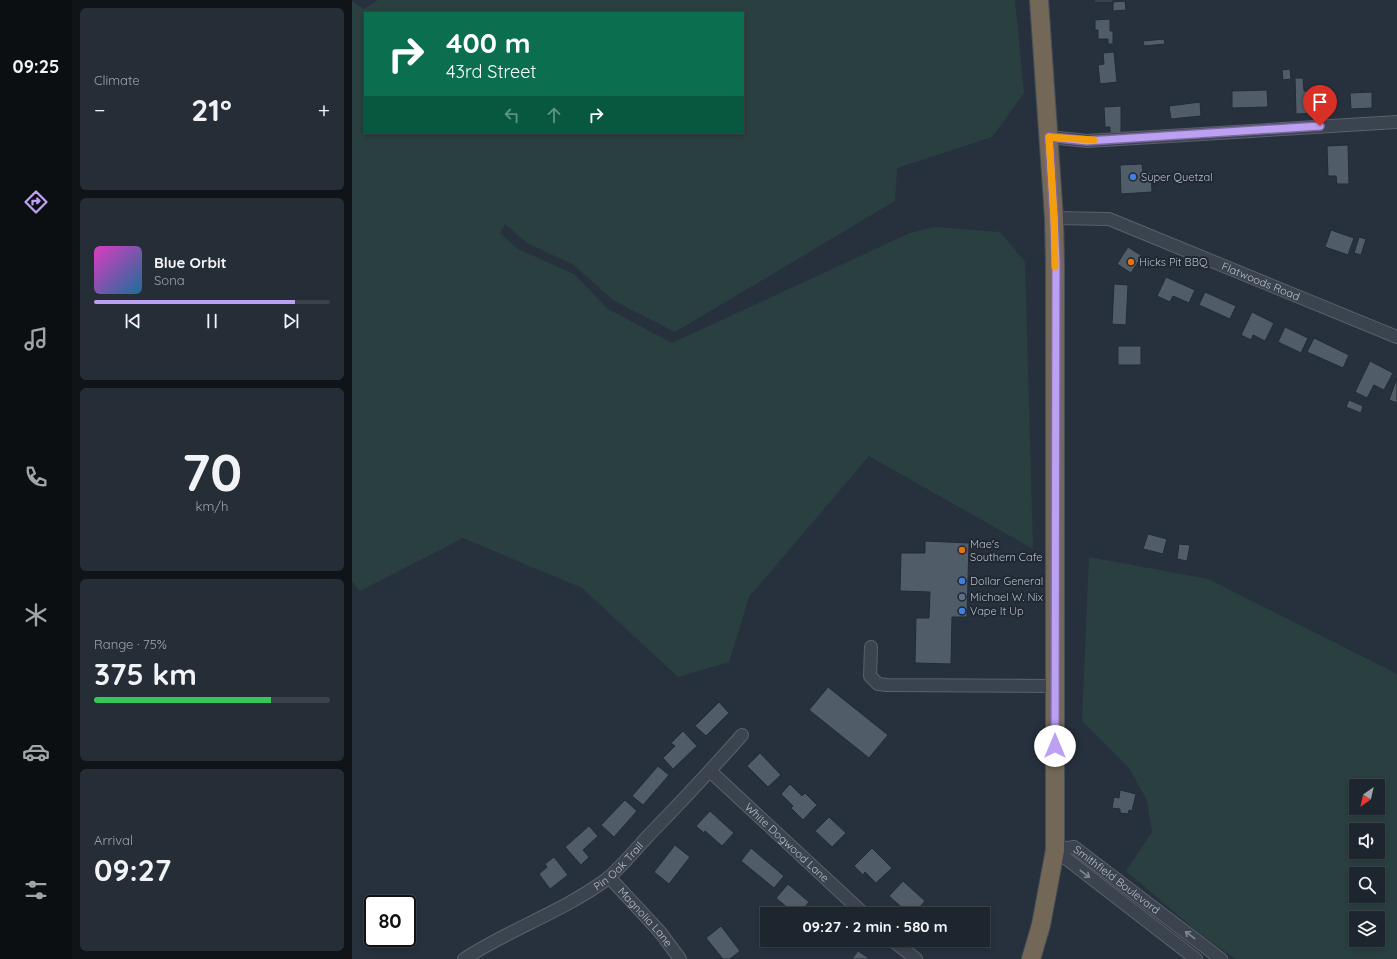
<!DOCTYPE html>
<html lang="en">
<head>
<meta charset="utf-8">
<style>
	:root { --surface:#1d252e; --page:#252d36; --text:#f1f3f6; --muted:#a0a5aa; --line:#3b424a; --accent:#bca0f2 }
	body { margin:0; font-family:Quicksand,sans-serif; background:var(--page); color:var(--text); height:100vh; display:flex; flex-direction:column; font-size:15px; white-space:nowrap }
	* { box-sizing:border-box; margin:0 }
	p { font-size:13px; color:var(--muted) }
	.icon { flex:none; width:22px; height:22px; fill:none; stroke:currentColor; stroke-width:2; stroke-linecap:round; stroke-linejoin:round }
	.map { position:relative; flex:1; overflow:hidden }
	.drawer { display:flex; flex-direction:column; gap:8px; padding:8px; background:#101419; width:280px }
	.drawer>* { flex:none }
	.hud { position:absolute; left:12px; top:12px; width:380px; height:122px; border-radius:0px; box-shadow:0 2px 6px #0003,0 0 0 1px var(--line); background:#0b6e4f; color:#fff; overflow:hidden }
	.needle { width:26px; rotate:214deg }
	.tools { position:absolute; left:997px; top:779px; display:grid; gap:8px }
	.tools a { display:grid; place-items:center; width:36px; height:36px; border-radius:0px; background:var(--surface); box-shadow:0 2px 6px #0003,0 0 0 1px var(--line); font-size:20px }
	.speed { position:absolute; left:12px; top:895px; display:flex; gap:8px; font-size:20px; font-weight:700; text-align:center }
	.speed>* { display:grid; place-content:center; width:52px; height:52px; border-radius:50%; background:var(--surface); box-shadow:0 2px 6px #0003,0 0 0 1px var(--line); line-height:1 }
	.speed .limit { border:2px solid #111; border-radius:6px; background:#fff; color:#111 }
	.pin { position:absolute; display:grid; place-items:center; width:34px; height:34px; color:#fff; margin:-41px -17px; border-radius:50% 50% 50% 0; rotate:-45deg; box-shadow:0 0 4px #0007 }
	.pin .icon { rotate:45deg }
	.me { position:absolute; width:44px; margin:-22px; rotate:0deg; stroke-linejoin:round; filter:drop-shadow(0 0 3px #0008) }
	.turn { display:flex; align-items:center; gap:14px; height:84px; padding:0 16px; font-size:18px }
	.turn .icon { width:52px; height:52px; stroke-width:2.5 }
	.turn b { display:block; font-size:28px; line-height:34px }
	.lanes { display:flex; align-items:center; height:38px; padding:0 16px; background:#0003; justify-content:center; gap:20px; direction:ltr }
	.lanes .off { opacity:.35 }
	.big { font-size:30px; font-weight:700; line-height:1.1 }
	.drawer .tile { flex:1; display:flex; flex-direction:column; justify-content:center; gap:6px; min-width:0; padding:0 14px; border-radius:6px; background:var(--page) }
	.drawer .dial { align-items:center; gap:0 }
	.dial b { font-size:52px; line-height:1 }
	.song { display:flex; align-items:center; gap:12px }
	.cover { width:48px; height:48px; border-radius:6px; background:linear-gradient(135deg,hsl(310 70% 55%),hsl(200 70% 35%)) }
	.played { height:4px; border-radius:2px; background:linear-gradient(90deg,var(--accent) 85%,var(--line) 85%) }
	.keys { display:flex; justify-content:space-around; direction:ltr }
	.heat { display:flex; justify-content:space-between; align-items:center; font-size:22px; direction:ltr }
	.charge { height:6px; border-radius:3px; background:linear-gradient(90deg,#34c759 75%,var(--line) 0) }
	.trip { position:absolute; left:408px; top:907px; width:230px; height:40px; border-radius:0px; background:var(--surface); box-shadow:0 2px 6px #0003,0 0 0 1px var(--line); font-weight:700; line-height:40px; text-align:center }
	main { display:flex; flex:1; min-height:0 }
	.tab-bar { display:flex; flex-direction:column; width:72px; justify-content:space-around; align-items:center; background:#0c0f12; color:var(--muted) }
	.tab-bar .icon { width:28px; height:28px }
	.tab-bar .selected { color:var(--accent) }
	.tab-bar b { font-size:18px; color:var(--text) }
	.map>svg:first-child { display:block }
	.green { fill:#2a3f40; fill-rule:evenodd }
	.building { fill:#505c68; stroke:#222a35 }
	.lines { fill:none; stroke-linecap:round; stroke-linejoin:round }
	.minor-casing { stroke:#59616b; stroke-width:14 }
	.highway-casing { stroke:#464e58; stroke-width:20 }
	.minor { stroke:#3b434e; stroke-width:12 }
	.highway { stroke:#736858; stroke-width:18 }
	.oneway { stroke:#7f8791 }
	.route-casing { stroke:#7a689d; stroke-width:10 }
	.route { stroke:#bca0f2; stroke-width:7 }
	.slow { stroke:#f59e0b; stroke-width:7 }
	.shop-dot { fill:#3f7fe0; stroke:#202833; stroke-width:1.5 }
	.food-dot { fill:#e8710a; stroke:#202833; stroke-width:1.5 }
	.service-dot { fill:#5c6f8a; stroke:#202833; stroke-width:1.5 }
	.labels { text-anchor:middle; stroke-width:4; stroke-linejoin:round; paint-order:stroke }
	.poi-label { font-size:11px; fill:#b7bec8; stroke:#202833; text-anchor:start }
	.street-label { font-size:11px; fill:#b7bec8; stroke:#202833 }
</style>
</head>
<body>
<main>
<nav class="tab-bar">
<b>09:25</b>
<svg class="icon selected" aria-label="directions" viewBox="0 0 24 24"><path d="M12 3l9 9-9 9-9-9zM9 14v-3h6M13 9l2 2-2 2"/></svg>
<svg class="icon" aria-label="music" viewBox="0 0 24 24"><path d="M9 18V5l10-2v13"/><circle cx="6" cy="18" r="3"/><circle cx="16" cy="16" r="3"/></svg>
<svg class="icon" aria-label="phone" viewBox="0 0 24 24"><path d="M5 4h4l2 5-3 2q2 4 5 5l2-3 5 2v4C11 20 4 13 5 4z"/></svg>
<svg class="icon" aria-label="climate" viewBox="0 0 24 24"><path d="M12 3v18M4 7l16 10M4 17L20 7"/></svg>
<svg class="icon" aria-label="car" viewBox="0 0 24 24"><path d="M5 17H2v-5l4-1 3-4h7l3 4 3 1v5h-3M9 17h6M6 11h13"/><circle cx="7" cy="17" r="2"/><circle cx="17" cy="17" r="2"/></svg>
<svg class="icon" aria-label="filters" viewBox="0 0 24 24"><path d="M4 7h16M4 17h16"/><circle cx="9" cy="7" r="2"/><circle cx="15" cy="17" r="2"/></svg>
</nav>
<section class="drawer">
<div class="tile"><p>Climate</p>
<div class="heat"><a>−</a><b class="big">21°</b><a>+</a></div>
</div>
<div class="tile">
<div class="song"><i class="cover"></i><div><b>Blue Orbit</b><p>Sona</p></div></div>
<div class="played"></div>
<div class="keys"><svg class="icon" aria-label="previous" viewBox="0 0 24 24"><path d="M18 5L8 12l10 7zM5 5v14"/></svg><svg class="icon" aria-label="pause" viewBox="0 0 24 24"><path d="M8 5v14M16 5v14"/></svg><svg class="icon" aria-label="next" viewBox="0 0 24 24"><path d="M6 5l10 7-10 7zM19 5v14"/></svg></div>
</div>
<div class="tile dial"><b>70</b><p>km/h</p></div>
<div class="tile"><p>Range · 75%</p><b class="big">375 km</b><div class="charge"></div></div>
<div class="tile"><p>Arrival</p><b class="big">09:27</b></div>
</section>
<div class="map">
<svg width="1045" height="959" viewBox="0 0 1045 959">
	<rect width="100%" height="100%" fill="#27313e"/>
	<g class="green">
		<path d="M26 0H663L672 93 640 137 545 168 543 201 323 332 261 300 222 265 175 243 153 224 148 233 166 249 222 274 256 309 320 343 558 233 582 227 648 232 673 262 681 549 517 456 397 597 377 662 326 677 230 588 111 538 8 591 0 581V1L12 9ZM13 13H391V133H13Z"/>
		<path d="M737 557 856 579 1045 674V959H884L847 933 774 871 800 832 795 800 777 768 730 721ZM1004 786H1026V808H1004ZM1004 830H1026V852H1004ZM1004 874H1026V896H1004ZM1004 918H1026V940H1004Z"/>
	</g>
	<g class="building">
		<path d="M742 0H761V2H743Z"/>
		<path d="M773 1 774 10 761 11V2Z"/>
		<path d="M758 19V31H761V44H756V39H746V30H743V20Z"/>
		<path d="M812 39 813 44 792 46 791 41Z"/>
		<path d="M762 52 765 82 748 84 746 65 752 64 751 53Z"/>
		<path d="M938 69 939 79 931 80 930 70Z"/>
		<path d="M943 78H951L952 91H955L956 97H965L966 113 944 114Z"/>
		<path d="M915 90 916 107 880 108V91Z"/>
		<path d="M1020 92V108L999 109 998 93Z"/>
		<path d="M848 102 849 116 819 119 817 106Z"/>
		<path d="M769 106V133H758V127H753L752 107Z"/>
		<path d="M996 145 997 184H985L984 176H976L975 146Z"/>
		<path d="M790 164 791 172H799L800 192 769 194 768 165Z"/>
		<path d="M979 230 1002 238 996 255 973 247Z"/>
		<path d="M1007 237 1014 239 1009 255 1002 253Z"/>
		<path d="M776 247 790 256 779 273 765 264Z"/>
		<path d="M814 277 843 290 837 303 821 296 818 302 805 296Z"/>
		<path d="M762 284 776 285 774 325 760 324Z"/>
		<path d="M853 292 884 306 878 319 847 305Z"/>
		<path d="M900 312 922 323 913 341 901 335 899 340 889 335Z"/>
		<path d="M933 327 956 338 949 353 926 342Z"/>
		<path d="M962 338 997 355 991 368 955 352Z"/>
		<rect x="766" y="346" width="23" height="19"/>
		<path d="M1018 361 1041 373 1032 390 1022 385 1015 398 1003 392Z"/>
		<path d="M1045 378V403L1037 400Z"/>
		<path d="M997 400 1011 406 1009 413 994 407Z"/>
		<path d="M796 534 815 539 811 554 791 549Z"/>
		<path d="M573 541 617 543 615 617H600L599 664 563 663 564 618H577L578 592 548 591 549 553H573Z"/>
		<path d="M827 544 838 545 835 561 825 559Z"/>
		<path d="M476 687 536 735 517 758 457 710Z"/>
		<path d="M367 702 377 713 354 736 343 726Z"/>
		<path d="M331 731 345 746 321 769 311 758 323 746 319 743Z"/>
		<path d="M408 753 429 775 416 787 395 766Z"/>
		<path d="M306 766 317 775 291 805 280 796Z"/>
		<path d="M438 784 450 796 453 793 465 805 451 820 439 808 441 806 429 794Z"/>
		<path d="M768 790 784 794 780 811 777 810 776 814 768 813V809L760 808 762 797 767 798Z"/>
		<path d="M273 800 285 811 262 837 249 825Z"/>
		<path d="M358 811 382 833 370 846 353 831 352 833 344 826Z"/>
		<path d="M477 817 494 833 480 847 463 831Z"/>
		<path d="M237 826 246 836 231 850 237 857 229 865 213 847Z"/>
		<path d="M323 845 338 857 317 884 302 872Z"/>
		<path d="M399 848 432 876 422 888 389 861Z"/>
		<path d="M520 848 540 868 524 883 513 872 511 875 502 866Z"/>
		<path d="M202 857 216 875 198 889 187 874 195 867 193 864Z"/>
		<path d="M551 881 573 901 562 914H557L537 896Z"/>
		<path d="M436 884 457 902 447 914H443L424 898Z"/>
		<path d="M576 907 588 914H572Z"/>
		<path d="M369 926 388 951 378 959H371L354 938Z"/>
		<path d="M506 951 518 959H500Z"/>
	</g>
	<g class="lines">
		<g class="minor-casing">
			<g id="minor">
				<path d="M697 137 735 141 1045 122"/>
				<path id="s1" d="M702 218 757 219 1045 337"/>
				<path d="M519 647 518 676 526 684 535 685 703 686"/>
				<path id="s2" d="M358 771 512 914"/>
				<path id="s3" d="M703 850 722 847 869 959"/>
				<path d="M703 850 844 959"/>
				<path id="s4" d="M257 877 308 932 328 959"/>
				<path d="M540 940 564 959"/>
				<path id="s5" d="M112 959C158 929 210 912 255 879 268 868 285 848 297 835 329 802 360 769 390 735"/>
			</g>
		</g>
		<g class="highway-casing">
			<path id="highway" d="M679 959 689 925 703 850V262L702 218 687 0"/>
		</g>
		<use href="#minor" class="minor"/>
		<use href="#highway" class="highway"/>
	</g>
	<defs><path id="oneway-shaft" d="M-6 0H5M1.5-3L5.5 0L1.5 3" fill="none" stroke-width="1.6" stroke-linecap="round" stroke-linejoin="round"/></defs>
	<g class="oneway">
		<use href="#oneway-shaft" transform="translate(733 874) rotate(37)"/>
		<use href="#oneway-shaft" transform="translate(838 935) rotate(-143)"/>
	</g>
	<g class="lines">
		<g class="route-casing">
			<path id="route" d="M703 746 704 262 702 218 697 137 735 141 968 126"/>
		</g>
		<use href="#route" class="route"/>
		<path class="slow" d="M703 267 702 218 697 137 742 140"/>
	</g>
	<g class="shop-dot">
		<circle cx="781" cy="177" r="4"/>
		<circle cx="610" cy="581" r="4"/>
		<circle cx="610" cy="611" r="4"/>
	</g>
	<g class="food-dot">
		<circle cx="779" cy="262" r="4"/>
		<circle cx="610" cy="550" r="4"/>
	</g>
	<circle class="service-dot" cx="610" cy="597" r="4"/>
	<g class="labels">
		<g class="poi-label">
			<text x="789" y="181">Super Quetzal</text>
			<text x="787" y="266">Hicks Pit BBQ</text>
			<text x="618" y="548">Mae's<tspan x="618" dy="13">Southern Cafe</tspan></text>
			<text x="618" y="585">Dollar General</text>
			<text x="618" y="601">Michael W. Nix</text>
			<text x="618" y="615">Vape It Up</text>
		</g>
		<g class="street-label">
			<text dy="4" stroke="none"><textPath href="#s1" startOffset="219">Flatwoods Road</textPath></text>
			<text dy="4" stroke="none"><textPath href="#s2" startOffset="105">White Dogwood Lane</textPath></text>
			<text dy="4" stroke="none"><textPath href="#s5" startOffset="181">Pin Oak Trail</textPath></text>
			<text dy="4" stroke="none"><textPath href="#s3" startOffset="73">Smithfield Boulevard</textPath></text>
			<text dy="4" stroke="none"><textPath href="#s4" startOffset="54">Magnolia Lane</textPath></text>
		</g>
	</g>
</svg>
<div class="tools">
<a><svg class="needle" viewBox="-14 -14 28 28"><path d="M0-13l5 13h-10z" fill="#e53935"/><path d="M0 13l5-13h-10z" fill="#a0a5aa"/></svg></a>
<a><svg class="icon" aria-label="sound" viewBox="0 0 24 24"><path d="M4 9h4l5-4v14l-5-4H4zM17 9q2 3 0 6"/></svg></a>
<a><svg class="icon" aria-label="search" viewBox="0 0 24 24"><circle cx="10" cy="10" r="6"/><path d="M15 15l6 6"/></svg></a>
<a><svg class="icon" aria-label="layers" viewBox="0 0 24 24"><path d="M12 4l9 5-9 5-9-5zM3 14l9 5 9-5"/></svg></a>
</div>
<div class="speed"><div class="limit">80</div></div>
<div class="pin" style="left:968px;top:126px;background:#d93025"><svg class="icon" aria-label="arrive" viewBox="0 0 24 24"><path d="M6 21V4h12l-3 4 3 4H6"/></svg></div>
<svg class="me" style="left:703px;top:746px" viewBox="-20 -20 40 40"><circle r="19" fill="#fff"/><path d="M0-13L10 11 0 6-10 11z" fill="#bca0f2"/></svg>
<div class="trip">09:27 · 2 min · 580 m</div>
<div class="hud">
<div class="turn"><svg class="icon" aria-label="right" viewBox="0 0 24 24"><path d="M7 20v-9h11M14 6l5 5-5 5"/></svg><div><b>400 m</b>43rd Street</div></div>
<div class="lanes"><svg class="icon off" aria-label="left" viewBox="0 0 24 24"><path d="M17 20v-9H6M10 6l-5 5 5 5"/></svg><svg class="icon off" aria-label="ahead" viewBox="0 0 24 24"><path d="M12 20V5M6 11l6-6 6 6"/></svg><svg class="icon" aria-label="right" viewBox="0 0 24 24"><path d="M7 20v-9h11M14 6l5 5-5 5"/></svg></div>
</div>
</div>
</main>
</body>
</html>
